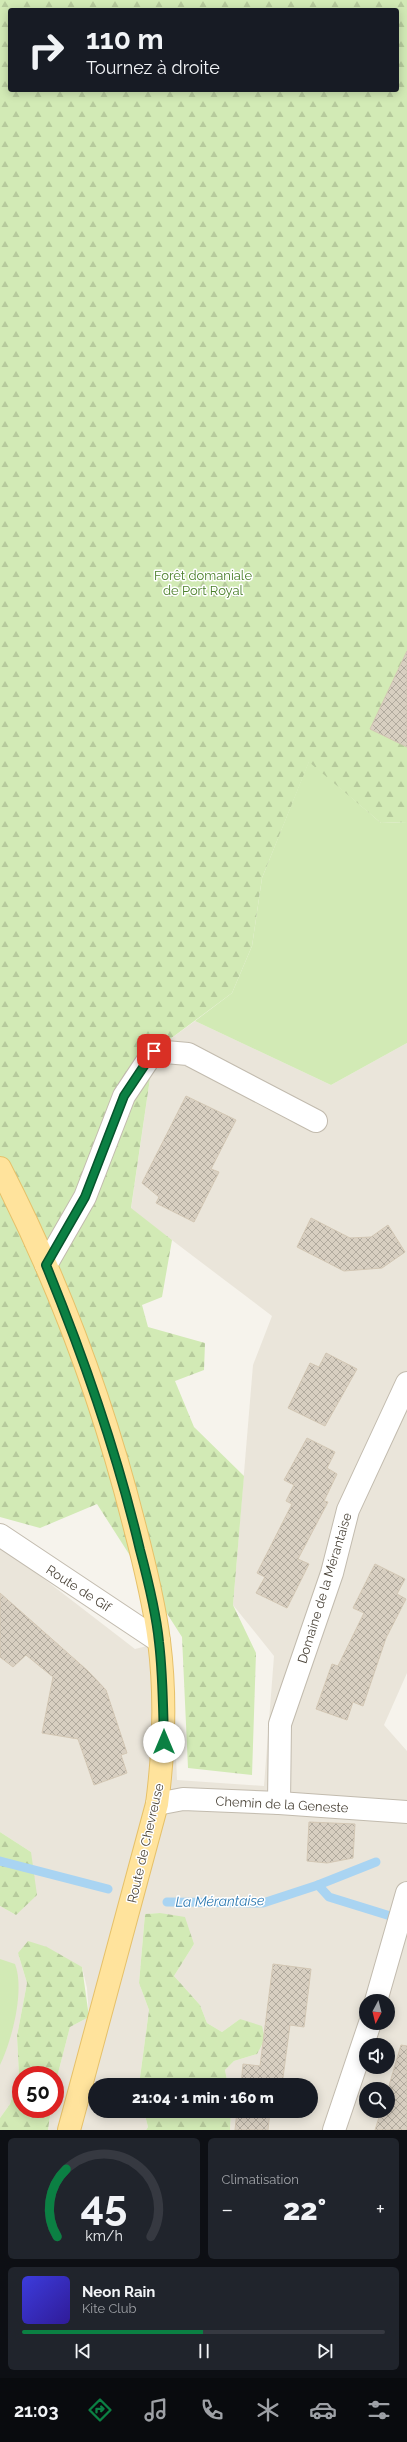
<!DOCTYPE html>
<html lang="fr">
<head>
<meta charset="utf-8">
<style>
	:root { --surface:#171b24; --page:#20242c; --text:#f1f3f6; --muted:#9ea1a6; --line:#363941; --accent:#0b8043 }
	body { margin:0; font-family:Raleway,sans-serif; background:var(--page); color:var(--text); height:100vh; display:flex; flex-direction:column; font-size:15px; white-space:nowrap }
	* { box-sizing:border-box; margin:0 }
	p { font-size:13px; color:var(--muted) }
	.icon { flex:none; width:22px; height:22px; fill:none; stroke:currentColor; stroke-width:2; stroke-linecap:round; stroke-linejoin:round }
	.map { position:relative; height:2130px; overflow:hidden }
	.panel { display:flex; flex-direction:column; gap:8px; padding:8px; background:#0d0f14; flex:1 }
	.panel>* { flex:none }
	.banner { position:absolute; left:8px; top:8px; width:391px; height:84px; border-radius:4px; box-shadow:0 2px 10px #0003; background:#171b24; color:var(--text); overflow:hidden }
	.needle { width:26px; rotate:187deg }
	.controls { position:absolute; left:359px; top:1994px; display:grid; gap:8px }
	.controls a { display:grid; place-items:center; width:36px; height:36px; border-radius:50%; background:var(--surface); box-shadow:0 2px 10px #0003; font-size:20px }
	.speed { position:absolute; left:12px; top:2066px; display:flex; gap:8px; font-size:20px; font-weight:700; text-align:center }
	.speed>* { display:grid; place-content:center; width:52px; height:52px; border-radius:50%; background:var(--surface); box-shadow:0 2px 10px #0003; line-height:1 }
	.speed .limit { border:6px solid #d22; background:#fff; color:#111 }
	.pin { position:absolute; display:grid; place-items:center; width:34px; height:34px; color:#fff; margin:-17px; border-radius:8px; box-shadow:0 2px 6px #0006 }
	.me { position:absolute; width:44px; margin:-22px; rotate:0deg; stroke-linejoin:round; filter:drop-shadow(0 0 3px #0008) }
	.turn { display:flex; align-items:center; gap:14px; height:84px; padding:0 12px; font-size:18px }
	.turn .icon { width:52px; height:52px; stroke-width:2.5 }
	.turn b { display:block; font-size:28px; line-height:34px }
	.big { font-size:30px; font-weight:800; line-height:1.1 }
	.panel .tile { flex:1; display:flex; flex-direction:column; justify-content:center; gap:6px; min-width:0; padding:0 14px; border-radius:6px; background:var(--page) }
	.panel .dial { align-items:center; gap:0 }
	.dial svg { height:104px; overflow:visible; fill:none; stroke:var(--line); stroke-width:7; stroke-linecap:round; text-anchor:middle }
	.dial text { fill:var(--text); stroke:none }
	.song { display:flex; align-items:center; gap:12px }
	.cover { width:48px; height:48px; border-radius:6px; background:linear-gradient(135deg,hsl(240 70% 55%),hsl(250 70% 35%)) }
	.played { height:4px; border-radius:2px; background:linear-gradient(90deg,var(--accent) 50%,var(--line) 50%) }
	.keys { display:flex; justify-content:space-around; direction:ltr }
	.heat { display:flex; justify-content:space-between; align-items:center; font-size:22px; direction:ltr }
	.panel .tiles { flex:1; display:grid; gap:8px; grid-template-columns:1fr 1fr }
	.tile:last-child { grid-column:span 2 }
	.trip { position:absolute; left:88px; top:2078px; width:230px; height:40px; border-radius:20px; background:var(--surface); box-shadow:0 2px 10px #0003; font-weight:800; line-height:40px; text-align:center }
	.dock { display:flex; height:64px; justify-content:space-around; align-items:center; background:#090b0e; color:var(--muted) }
	.dock .icon { width:28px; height:28px }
	.dock .selected { color:var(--accent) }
	.dock b { font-size:18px; color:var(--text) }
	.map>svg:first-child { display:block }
	.residential { fill:#eae5da; fill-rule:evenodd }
	.green { fill:#d2eab5 }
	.forest { fill:url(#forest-firs); fill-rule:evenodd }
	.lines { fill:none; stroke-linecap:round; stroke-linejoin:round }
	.stream { stroke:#a9d4f2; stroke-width:9 }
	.building { fill:url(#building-cross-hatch); stroke:#d3c7b4 }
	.minor-casing { stroke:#c2bbae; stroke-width:24 }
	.major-casing { stroke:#e6c16a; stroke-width:24 }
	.minor { stroke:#fff; stroke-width:22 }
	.major { stroke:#ffe39c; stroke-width:22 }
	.route-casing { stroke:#07532c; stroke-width:10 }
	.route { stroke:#0b8043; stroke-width:7 }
	.labels { text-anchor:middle; stroke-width:3; stroke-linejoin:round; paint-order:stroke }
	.park-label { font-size:13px; fill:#4a7f2a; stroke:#fff }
	.street-label { font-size:13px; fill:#4b4439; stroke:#fff }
	.water-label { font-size:14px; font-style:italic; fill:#2e7ab2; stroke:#fff }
</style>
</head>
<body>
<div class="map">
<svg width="407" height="2130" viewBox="0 0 407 2130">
	<defs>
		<pattern id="forest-firs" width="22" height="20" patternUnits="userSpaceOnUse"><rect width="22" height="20" fill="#d2eab5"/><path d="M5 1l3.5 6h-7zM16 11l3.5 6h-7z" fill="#b6ca9c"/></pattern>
		<pattern id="building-cross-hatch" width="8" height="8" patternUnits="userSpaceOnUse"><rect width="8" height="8" fill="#d8cfc1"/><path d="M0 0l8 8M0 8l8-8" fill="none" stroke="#b1aa9e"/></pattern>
	</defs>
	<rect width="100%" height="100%" fill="#f6f3ec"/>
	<path class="residential" d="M195 1021 331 1085 407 1043V1673L384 1725 407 1751V2130H230L231 2111H311V2085H228L225 2070 234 2061 257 2054 240 2019 222 2032 207 2023 200 2005 174 1976 194 1944 160 1913 145 1914 139 1983 149 2010 139 2085H95V2111H144L148 2127 146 2130H48L51 2109H55V2085L70 2027 89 2017 87 1988 82 1967 18 1953 27 1983 17 2036 19 2076 10 2104 0 2118V1906L16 1915 31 1852 0 1832V1545L135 1649 171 1640 177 1780 264 1786 274 1656 233 1605 253 1365 272 1316 131 1209 154 1051ZM366 2001H388V2023H366ZM366 2045H388V2067H366ZM366 2089H388V2111H366Z"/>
	<g class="green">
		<path d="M309 761 381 823 407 822V1043L331 1085 195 1021 232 993 252 946 262 878Z"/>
		<path d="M0 1959 15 1964C25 1990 12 2040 0 2065Z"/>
	</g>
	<g class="forest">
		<path d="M0 0H407V822L381 823 309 762 262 878 252 946 232 993 154 1051 131 1208 172 1240 162 1297 142 1305 148 1327 205 1343 204 1370 175 1381 194 1427 244 1476 233 1605 256 1653 252 1775 188 1768 182 1637 97 1504 40 1528 0 1517ZM10 10H397V90H10Z"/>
		<path d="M0 1832 31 1852 37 1895 16 1915 0 1906Z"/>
		<path d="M160 1913 185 1917 194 1944 174 1976 200 2005 207 2023 222 2032 240 2019 262 2026 265 2039 257 2054 234 2061 225 2070 228 2085H139L149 2010 139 1983 145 1914Z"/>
		<path d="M28 1941 47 1947 82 1967 89 2017 70 2027 55 2085V2075H21V2109H51L48 2130H0V2118L10 2104 19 2076 17 2036 27 1983 18 1953Z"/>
		<path d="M144 2111H231L230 2130H146L148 2127Z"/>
	</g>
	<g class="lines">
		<g class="stream">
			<path d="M0 1861 108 1889"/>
			<path d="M318 1885 376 1862"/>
			<path d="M167 1902 263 1903 318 1885 329 1897 400 1919"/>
		</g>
	</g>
	<g class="building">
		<path d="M407 651V747L370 729Z"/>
		<path d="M186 1096 236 1120 211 1169 219 1172 194 1222 156 1203 159 1197 142 1183Z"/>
		<path d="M311 1218 350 1238 371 1237 388 1225 405 1252 382 1268 344 1271 297 1247Z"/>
		<path d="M326 1353 357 1369 325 1426 288 1408 310 1363 319 1367Z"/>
		<path d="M307 1438 335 1452 327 1468 337 1474 324 1501 328 1502 298 1559 309 1564 287 1608 256 1593 265 1577 257 1573 292 1504 286 1501 294 1485 284 1480Z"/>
		<path d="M375 1564 405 1579 397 1594 406 1599 386 1638 363 1706 353 1702 347 1720 316 1709 332 1664 338 1666 364 1613 353 1608Z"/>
		<path d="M0 1593 88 1671 106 1690 127 1753 121 1755 127 1773 94 1785 78 1739 42 1733 53 1677 26 1655 13 1667 0 1657Z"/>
		<path d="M309 1822 355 1824 353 1858 327 1863 307 1861Z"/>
		<path d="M273 1964 311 1969 304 2027 290 2025 282 2085H241L243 2064 260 2066Z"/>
		<path d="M401 2045 407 2046V2130H375L381 2111H388V2089Z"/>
		<path d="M237 2111H270L268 2130H235Z"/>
	</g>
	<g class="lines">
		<g class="minor-casing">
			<g id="minor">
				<path d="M46 1265 85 1197 124 1096 154 1051 188 1054 316 1121"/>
				<path d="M0 1535 159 1641"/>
				<path d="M279 1803 280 1724 332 1573 348 1510 407 1383"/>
				<path d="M157 1804 183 1799 279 1803 407 1812"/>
				<path d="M376 2001 407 1893"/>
				<path d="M334 2130 370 2023"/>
			</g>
		</g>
		<g class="major-casing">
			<path id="major" d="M0 1168C58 1281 103 1401 134 1524 144 1562 154 1602 159 1641 166 1695 164 1750 157 1804L69 2130"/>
		</g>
		<use href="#minor" class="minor"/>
		<use href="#major" class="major"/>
	</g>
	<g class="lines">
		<g class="route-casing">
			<path id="route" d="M154 1051 124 1096 85 1197 46 1265C84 1358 117 1452 140 1550 148 1580 156 1611 159 1642 163 1675 163 1708 164 1742"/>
		</g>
		<use href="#route" class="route"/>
	</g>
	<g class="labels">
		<g class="park-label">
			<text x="203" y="580">Forêt domaniale<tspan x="203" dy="15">de Port Royal</tspan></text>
		</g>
		<g class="street-label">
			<text transform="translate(79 1588) rotate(33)" y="5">Route de Gif</text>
			<text transform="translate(324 1588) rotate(-73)" y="5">Domaine de la Mérantaise</text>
			<text transform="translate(282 1804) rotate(3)" y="5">Chemin de la Geneste</text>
			<text transform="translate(145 1843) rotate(-77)" y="5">Route de Chevreuse</text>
		</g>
		<g class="water-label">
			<text transform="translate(220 1901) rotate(-1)" y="5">La Mérantaise</text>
		</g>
	</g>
</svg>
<div class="controls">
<a><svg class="needle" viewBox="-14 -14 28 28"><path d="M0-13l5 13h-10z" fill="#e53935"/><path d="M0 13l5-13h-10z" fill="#9ea1a6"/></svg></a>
<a><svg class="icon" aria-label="sound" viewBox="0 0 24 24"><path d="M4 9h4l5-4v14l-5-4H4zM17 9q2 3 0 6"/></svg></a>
<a><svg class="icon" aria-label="search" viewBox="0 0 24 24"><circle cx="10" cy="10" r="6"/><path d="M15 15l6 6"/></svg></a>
</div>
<div class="speed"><div class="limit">50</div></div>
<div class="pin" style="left:154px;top:1051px;background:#d93025"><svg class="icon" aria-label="arrive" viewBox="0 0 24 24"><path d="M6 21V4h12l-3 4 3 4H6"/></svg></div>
<svg class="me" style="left:164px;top:1742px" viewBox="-20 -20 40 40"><circle r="19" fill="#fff"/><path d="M0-13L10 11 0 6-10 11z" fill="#0b8043"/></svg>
<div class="trip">21:04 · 1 min · 160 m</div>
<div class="banner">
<div class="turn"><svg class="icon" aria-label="right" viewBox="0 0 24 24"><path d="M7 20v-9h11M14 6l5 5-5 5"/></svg><div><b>110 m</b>Tournez à droite</div></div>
</div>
</div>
<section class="panel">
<div class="tiles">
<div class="tile dial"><svg viewBox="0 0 100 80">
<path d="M14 69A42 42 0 1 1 86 69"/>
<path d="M14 69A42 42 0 0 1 21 17" stroke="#0b8043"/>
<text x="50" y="56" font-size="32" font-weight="700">45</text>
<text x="50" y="72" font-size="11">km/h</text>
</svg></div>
<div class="tile"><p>Climatisation</p>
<div class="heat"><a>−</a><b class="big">22°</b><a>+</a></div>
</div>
<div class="tile">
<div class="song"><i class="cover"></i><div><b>Neon Rain</b><p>Kite Club</p></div></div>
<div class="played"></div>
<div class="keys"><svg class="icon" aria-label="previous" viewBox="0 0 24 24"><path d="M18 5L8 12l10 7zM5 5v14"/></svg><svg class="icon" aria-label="pause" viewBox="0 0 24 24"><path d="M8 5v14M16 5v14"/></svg><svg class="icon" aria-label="next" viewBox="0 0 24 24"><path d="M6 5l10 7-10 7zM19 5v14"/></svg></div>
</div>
</div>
</section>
<nav class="dock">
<b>21:03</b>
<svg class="icon selected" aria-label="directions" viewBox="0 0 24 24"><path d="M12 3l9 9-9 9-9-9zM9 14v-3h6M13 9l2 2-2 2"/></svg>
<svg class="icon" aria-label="music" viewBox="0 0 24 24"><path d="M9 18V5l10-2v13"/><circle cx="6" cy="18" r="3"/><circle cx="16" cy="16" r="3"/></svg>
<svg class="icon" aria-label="phone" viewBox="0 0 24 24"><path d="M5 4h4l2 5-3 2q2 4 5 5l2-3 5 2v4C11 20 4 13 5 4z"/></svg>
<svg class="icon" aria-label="climate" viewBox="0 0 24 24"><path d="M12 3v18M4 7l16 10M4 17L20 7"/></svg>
<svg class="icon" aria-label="car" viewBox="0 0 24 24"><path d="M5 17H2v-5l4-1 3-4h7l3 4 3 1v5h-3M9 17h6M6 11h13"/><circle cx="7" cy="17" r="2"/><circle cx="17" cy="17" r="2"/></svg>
<svg class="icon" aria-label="filters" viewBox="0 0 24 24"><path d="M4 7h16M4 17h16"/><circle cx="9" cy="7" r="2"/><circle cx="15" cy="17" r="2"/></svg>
</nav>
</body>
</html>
